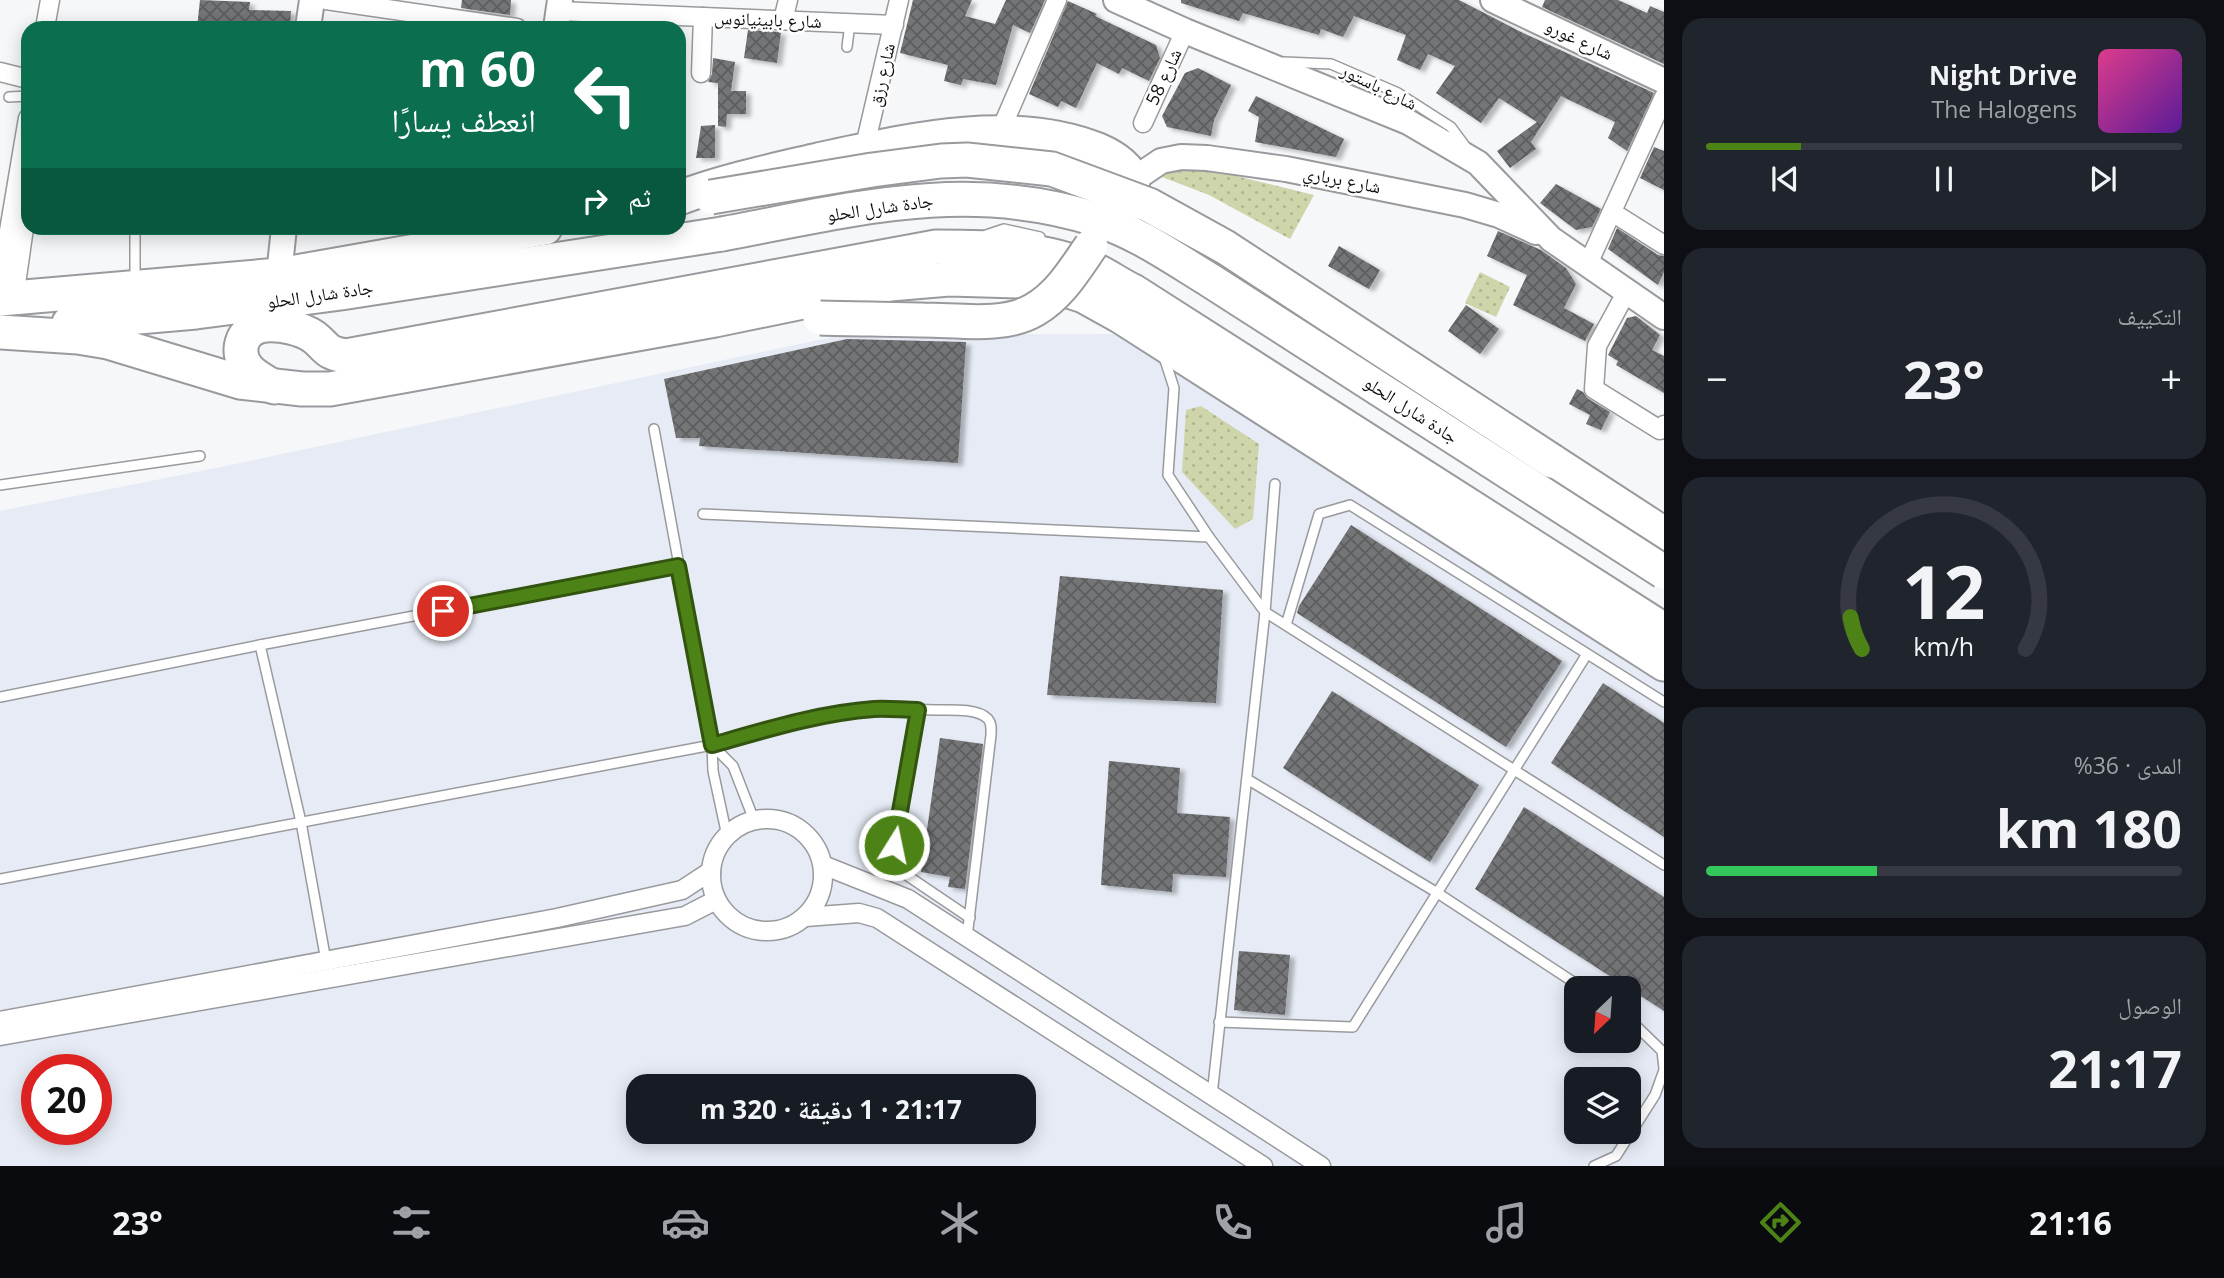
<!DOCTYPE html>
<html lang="ar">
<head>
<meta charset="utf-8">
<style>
	:root { --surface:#171b24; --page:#20242c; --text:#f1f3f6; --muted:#9ea1a6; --line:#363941; --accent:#4d8217 }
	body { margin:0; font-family:"Open Sans","Noto Naskh Arabic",sans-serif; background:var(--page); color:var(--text); direction:rtl; height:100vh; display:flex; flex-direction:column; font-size:26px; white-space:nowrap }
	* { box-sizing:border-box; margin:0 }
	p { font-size:23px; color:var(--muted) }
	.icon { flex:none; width:38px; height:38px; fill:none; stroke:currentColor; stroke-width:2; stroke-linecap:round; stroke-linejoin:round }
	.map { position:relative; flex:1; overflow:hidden; direction:ltr }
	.sheet { display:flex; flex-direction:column; gap:18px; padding:18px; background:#0d0f14; width:560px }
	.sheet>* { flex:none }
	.hud { position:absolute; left:21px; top:21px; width:665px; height:214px; border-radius:21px; box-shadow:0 4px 18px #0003; direction:rtl; background:#0b6e4f; color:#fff; overflow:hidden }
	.needle { width:46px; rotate:205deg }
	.tools { position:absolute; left:1564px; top:976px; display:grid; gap:14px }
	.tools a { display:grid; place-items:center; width:77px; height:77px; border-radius:14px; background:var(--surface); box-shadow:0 4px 18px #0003; font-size:35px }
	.speed { position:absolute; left:21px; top:1054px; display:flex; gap:14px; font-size:35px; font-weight:700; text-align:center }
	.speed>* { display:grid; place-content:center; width:91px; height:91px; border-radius:50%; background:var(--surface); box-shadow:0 4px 18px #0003; line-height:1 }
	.speed .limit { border:10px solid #d22; background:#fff; color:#111 }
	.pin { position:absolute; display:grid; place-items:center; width:60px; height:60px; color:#fff; margin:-30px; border:4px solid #fff; border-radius:50%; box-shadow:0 2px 7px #0007 }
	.me { position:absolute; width:77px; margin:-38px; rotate:10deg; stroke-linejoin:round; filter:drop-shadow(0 0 5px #0008) }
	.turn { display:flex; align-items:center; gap:24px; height:147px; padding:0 35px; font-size:32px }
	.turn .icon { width:91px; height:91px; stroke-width:2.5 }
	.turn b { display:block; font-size:49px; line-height:60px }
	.then { display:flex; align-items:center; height:66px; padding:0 35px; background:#0003; gap:14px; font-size:26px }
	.big { font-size:52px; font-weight:700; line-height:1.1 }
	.sheet .card { flex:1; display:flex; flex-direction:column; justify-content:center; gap:10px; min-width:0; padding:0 24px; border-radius:21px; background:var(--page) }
	.sheet .dial { align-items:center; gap:0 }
	.dial svg { height:182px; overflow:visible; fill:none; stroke:var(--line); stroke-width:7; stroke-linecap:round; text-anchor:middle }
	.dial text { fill:var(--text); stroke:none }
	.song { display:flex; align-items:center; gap:21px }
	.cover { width:84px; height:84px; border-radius:10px; background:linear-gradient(135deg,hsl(330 70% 55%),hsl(270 70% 35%)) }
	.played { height:7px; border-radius:4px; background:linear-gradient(90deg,var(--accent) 20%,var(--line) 20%) }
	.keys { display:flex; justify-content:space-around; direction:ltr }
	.heat { display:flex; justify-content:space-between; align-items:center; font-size:38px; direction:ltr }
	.charge { height:10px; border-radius:5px; background:linear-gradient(90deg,#34c759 36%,var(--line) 0) }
	.trip { position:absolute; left:626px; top:1074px; width:410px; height:70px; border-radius:21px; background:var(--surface); box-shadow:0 4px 18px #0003; font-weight:700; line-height:70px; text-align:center; direction:rtl }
	.tab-bar { display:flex; height:112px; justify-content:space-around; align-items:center; background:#090b0e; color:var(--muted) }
	.tab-bar .icon { width:49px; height:49px }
	.tab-bar .selected { color:var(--accent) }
	.tab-bar b { font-size:32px; color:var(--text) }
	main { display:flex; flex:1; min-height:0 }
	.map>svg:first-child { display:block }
	.built { fill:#e6ebf5; fill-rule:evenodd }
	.grass { fill:url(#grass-dots) }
	.building { fill:url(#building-cross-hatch); filter:url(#shadow) }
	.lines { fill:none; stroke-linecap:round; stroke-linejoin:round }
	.lane-casing { stroke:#999a9d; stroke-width:12 }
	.street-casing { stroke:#999a9d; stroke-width:21 }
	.secondary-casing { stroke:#999a9d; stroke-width:28 }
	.highway-casing { stroke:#999a9d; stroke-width:37 }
	.lane { stroke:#fff; stroke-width:9 }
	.street { stroke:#fff; stroke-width:18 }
	.secondary { stroke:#fff; stroke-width:24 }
	.highway { stroke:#fff; stroke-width:33 }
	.highway-bridge-casing { stroke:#999a9d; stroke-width:37; stroke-linecap:butt }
	.highway-bridge { stroke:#fff; stroke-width:33 }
	.route-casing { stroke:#32540f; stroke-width:18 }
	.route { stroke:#4d8217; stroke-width:12 }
	.labels { text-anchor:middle; stroke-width:5; stroke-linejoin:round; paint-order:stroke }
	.street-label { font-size:18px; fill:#101011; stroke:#fff }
</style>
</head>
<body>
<main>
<section class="sheet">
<div class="card">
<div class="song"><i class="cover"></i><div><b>Night Drive</b><p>The Halogens</p></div></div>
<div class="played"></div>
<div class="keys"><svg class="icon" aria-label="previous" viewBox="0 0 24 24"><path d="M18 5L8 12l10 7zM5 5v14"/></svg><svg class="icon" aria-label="pause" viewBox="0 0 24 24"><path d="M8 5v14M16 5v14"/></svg><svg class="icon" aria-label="next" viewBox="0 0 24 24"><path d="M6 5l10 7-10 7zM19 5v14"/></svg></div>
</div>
<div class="card"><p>التكييف</p>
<div class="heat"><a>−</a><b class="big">23°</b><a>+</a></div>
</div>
<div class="card dial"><svg viewBox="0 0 100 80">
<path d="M14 69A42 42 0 1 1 86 69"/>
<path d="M14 69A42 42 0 0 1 9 55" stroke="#4d8217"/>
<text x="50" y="56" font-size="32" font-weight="700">12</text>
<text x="50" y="72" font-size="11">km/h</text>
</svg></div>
<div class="card"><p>المدى · 36%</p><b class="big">180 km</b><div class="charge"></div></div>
<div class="card"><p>الوصول</p><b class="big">21:17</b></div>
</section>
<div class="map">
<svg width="1664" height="1166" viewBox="0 0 1664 1166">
	<defs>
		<pattern id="grass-dots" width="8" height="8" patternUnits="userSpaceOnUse" patternTransform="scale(1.75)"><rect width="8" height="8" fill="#ced5aa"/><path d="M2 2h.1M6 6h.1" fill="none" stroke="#b0b691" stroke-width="1.8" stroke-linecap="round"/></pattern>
		<pattern id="building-cross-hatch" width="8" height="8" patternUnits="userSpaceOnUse" patternTransform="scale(1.75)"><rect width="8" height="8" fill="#737476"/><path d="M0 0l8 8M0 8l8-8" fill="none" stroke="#5d5e5f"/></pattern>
		<filter id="shadow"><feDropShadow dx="5" dy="3" stdDeviation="2" flood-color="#0004"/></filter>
	</defs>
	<rect width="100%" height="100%" fill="#f5f7f9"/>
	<path class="built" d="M1117 334 1306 446 1664 674V1166H0V511L226 466 842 335ZM1577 989H1629V1041H1577ZM37 1069H96V1129H37ZM1577 1080H1629V1132H1577ZM639 1087H1024V1132H639Z"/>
	<g class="grass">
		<path d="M1177 167 1208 169 1314 195 1290 239 1209 195 1162 177Z"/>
		<path d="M1480 272 1510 287 1496 317 1465 303Z"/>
		<path d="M1201 406 1259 444 1253 519 1235 529 1182 472 1186 410Z"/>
	</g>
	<g class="building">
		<path d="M200 0 250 2 249 10 291 11 290 28H197Z"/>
		<path d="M462 0H511L510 15 461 8Z"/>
		<path d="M913 0H972L965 16 995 24 1006 0H1045L1030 33 1013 25 996 85 963 79 961 85 944 81 948 65 900 53Z"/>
		<path d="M1181 0H1459L1521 32 1654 93 1627 151 1608 138 1615 122 1561 96 1531 142 1536 149 1510 168 1497 151 1537 122 1499 98 1481 123 1436 93 1455 66 1428 54 1420 70 1397 60 1406 35 1354 16 1343 37 1321 29 1319 35 1243 13 1239 21 1181 3Z"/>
		<path d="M1545 0H1618L1647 13 1650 6 1664 12V64L1542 7Z"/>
		<path d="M1068 1 1097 14 1095 16 1156 45 1160 58 1149 81 1122 68 1119 74 1097 63 1076 108 1061 101 1058 107 1029 94Z"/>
		<path d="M748 30 781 32 777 63 744 58Z"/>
		<path d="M713 58 735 62 731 91H746V114H727L726 127 718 126V83L708 82 712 74Z"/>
		<path d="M1198 68 1231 85 1214 120 1211 136 1167 127 1162 116 1185 73Z"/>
		<path d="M1256 96 1344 139 1336 157 1255 142 1259 117 1248 111Z"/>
		<path d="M715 125V158H696L701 126Z"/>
		<path d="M1654 147 1664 151V190L1640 178Z"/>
		<path d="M1556 184 1601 209 1592 227 1576 230 1540 203Z"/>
		<path d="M1617 228 1658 255 1664 256V272L1658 285 1608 249Z"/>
		<path d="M1498 231 1541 250 1566 268 1576 284 1564 308 1594 324 1585 341 1513 305 1527 275 1487 256Z"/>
		<path d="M1339 246 1380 270 1369 289 1328 266Z"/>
		<path d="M1466 305 1499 329 1480 354 1448 331Z"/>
		<path d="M1636 316 1660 335 1652 350 1664 356V393L1616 365 1618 361 1608 355 1627 318Z"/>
		<path d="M847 339 966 342 958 463 699 446 700 438H676L664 379Z"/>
		<path d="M1577 389 1583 392 1587 398 1610 412 1601 430 1586 424 1590 415 1569 404Z"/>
		<path d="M1351 525 1562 661 1506 747 1297 613 1299 606Z"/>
		<path d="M1060 576 1223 590 1216 703 1047 695Z"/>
		<path d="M1603 683 1664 723V837L1551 763Z"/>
		<path d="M1332 691 1479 785 1430 862 1283 768Z"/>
		<path d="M940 738 983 744 965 889 948 887 950 877 921 872Z"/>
		<path d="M1109 761 1180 768 1177 813 1230 817 1226 877 1173 874 1172 892 1101 885Z"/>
		<path d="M1524 807 1664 897V1011L1475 889Z"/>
		<path d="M1239 951 1290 955 1285 1015 1234 1010Z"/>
	</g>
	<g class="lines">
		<g class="lane-casing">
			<g id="lane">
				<path d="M847 47 850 23"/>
				<path d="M1284 62 1331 64 1398 93 1451 127 1465 146"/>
				<path d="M9 97 28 96"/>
				<path d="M135 228V282"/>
				<path d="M986 235 1004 229 1040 237"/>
				<path d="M1166 236 1195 249 1254 286"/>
				<path d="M1164 357 1174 388 1168 475 1209 537 1265 612 1664 865"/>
				<path d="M654 429 712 745 713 771 727 836"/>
				<path d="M0 485 200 456"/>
				<path d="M703 514 1209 537"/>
				<path d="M1286 625 1319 514 1350 505 1664 702"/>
				<path d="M260 645 301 822 326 961"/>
				<path d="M0 697 260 645 678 566"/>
				<path d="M918 710 894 845 893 860 899 870 970 918"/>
				<path d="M712 745 733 766 754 820"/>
				<path d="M1247 779 1436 892 1584 989"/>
				<path d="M0 879 712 745C765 730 817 716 871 710 892 707 915 710 936 710 950 710 978 708 988 719 992 724 991 729 991 735L967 937"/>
				<path d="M1629 1019 1662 1051 1664 1068"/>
				<path d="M1219 1022 1353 1027 1587 654"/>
				<path d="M1212 1095 1265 612 1275 484"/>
				<path d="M1594 1166 1616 1156 1655 1095 1664 1070"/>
			</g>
		</g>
		<g class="street-casing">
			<g id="street">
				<path d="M326 0 517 28"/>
				<path d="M558 11 894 25"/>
				<path d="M783 20 788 0"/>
				<path d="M45 28 50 0"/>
				<path d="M0 72 28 79"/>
				<path d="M701 73 703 17"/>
				<path d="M1143 123 1185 31"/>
				<path d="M999 134 1057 0"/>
				<path d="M864 150 899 0"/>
				<path d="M1612 212 1664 245"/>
				<path d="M1588 264 1664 97"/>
				<path d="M0 284 28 118"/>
				<path d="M1627 291 1597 346 1594 389 1660 430 1664 425"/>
				<path d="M14 298 28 200"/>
				<circle cx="767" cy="875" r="56"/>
				<path d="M823 865 908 899 1321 1166"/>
				<path d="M805 917 859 913 877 918 1263 1166"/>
				<path d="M0 1021 557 918 682 890 711 871"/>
				<path d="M0 1036 685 916 716 900"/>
			</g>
		</g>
		<g class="secondary-casing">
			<g id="secondary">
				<path d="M1116 0 1185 31 1408 122 1478 163 1551 239 1664 317"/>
				<path d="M1493 0 1664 81"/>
				<path d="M308 28 312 0"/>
				<path d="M556 28 560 0"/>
				<path d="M1133 180 1161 161 1181 157 1207 158 1286 169 1465 205 1499 215 1536 232"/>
				<path d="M279 275 284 228"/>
			</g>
		</g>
		<g class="highway-casing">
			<g id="highway">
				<path d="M679 198C724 181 771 171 818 160 905 141 1012 115 1098 150 1112 156 1127 165 1133 180L1108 219"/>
				<path d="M0 299 279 275 545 228"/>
				<path d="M69 323 196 312 341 293 722 234"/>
				<path d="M0 332 78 337 108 342 240 382 302 389H330L715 320 890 284 949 279 1021 281 1053 286 1084 296 1120 316 1664 664"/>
				<path d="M274 387C267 383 258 378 251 372 233 355 240 327 266 325 281 324 301 328 314 337 328 348 325 353 346 356L936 247C990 247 1045 247 1095 270 1108 276 1120 285 1133 291L1664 630"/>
				<path d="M1552 461 1664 534"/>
			</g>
		</g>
		<use href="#lane" class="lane"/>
		<use href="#street" class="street"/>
		<use href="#secondary" class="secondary"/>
		<use href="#highway" class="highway"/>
		<g class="highway-bridge-casing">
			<g id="highway-bridge">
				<path d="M711 197 872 170 941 161 967 160 1052 169 1149 205 1225 247 1552 461"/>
				<path d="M722 234C850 210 966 178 1095 219 1135 231 1172 257 1208 279L1664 572"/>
				<path d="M820 318C855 319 889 319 923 320 958 320 1003 328 1034 310 1060 295 1075 269 1091 246"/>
			</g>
		</g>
		<use href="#highway-bridge" class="highway-bridge"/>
	</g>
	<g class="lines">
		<g class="route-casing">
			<path id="route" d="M443 611 678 566 712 745C765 730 819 713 874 709 888 708 903 710 918 710L894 845"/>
		</g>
		<use href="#route" class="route"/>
	</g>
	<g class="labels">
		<g class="street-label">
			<text transform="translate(768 20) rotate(2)" y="6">شارع بابينيانوس</text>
			<text transform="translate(1579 40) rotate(25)" y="6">شارع غورو</text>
			<text transform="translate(882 75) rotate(-77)" y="6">شارع رزق</text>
			<text transform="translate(1164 77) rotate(-65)" y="6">شارع 58</text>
			<text transform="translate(1379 87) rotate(26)" y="6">شارع باستور</text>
			<text transform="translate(1342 180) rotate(11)" y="6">شارع برباري</text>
			<text transform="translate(880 208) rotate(-8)" y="6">جادة شارل الحلو</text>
			<text transform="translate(320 295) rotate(-8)" y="6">جادة شارل الحلو</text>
			<text transform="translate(1411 410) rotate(33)" y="6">جادة شارل الحلو</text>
		</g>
	</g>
</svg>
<div class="tools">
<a><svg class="needle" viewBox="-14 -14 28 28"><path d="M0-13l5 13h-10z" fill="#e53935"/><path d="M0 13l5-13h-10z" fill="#9ea1a6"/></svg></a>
<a><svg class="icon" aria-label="layers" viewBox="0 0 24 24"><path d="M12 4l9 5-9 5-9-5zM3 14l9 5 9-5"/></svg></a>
</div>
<div class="speed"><div class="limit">20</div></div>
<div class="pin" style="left:443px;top:611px;background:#d93025"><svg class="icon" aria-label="arrive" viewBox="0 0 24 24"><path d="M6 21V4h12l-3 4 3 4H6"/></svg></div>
<svg class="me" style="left:894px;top:845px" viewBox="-20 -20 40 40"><circle r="17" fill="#4d8217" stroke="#fff" stroke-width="3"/><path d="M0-11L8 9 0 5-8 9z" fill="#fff"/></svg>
<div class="trip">21:17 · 1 دقيقة · 320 m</div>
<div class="hud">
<div class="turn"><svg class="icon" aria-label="left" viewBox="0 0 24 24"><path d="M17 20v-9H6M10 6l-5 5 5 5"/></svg><div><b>60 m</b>انعطف يسارًا</div></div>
<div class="then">ثم<svg class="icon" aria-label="right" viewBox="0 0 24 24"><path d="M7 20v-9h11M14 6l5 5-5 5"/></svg></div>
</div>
</div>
</main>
<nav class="tab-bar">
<b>21:16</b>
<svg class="icon selected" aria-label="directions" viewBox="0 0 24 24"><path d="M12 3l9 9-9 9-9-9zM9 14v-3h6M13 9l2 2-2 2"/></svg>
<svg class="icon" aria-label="music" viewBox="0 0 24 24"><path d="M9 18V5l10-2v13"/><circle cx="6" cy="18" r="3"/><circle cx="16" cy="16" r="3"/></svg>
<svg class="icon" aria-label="phone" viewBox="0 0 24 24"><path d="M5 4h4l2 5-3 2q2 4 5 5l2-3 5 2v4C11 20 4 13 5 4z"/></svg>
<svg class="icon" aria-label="climate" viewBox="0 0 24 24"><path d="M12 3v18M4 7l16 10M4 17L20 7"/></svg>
<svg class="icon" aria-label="car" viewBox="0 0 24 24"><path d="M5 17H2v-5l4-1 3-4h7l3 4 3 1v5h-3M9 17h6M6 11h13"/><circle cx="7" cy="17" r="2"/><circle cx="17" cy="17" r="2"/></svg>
<svg class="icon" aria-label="filters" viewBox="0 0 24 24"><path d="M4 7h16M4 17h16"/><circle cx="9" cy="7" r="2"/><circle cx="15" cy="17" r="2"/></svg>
<b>23°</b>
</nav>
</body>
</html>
